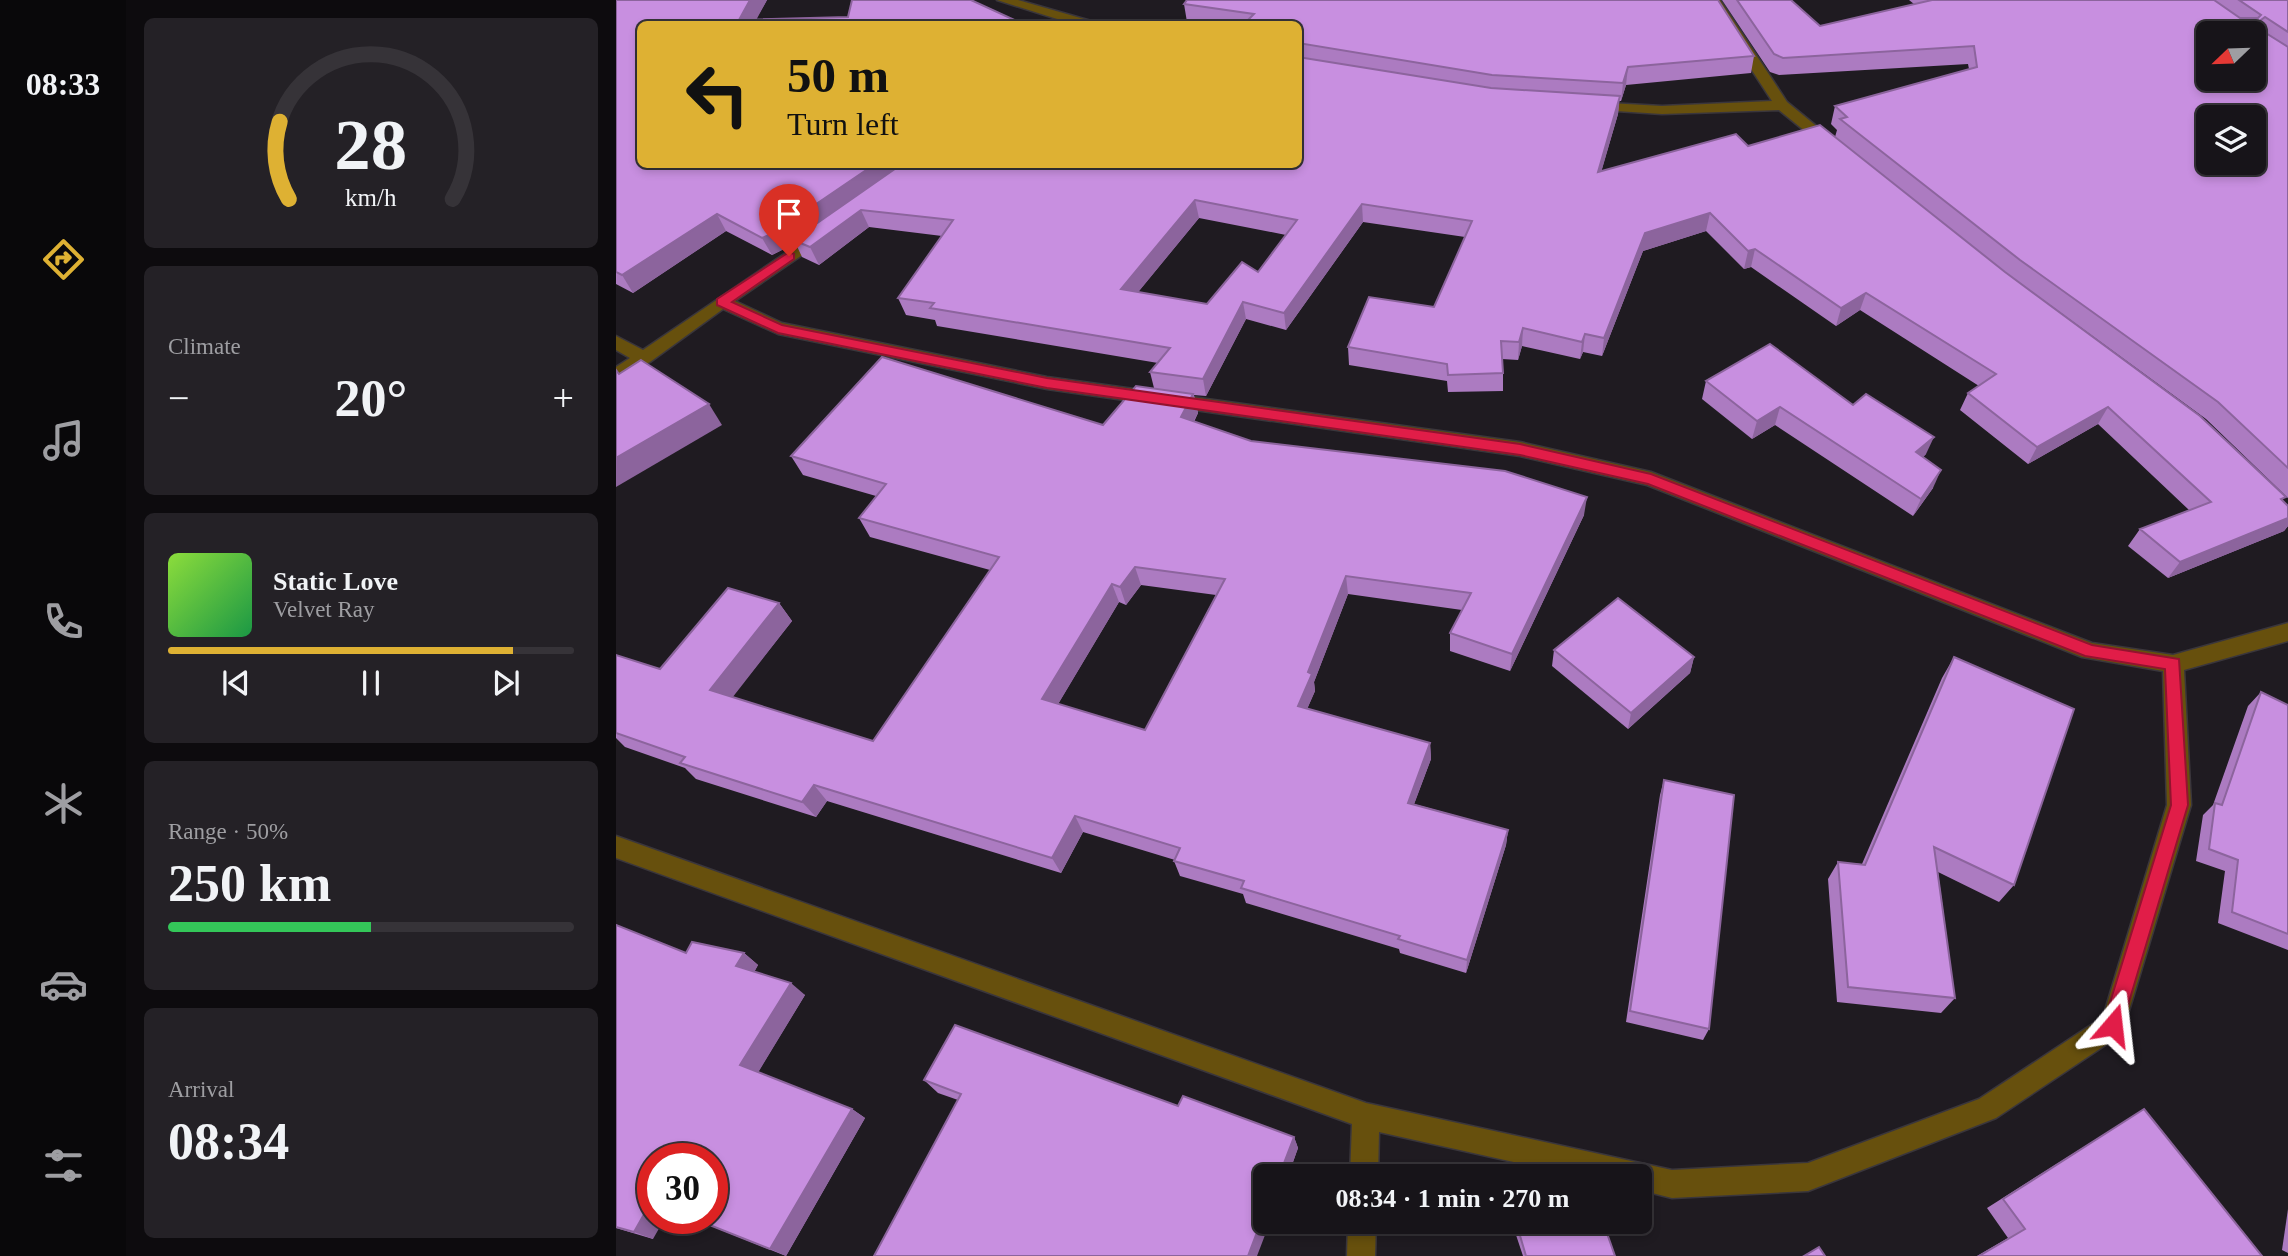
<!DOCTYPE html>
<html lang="en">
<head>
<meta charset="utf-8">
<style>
	:root { --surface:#171419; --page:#242126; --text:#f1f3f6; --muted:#9e9ea2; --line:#363338; --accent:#deb133 }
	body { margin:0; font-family:Georgia,serif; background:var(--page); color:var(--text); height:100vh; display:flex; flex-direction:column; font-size:26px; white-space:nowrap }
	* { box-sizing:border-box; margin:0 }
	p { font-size:23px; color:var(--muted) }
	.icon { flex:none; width:38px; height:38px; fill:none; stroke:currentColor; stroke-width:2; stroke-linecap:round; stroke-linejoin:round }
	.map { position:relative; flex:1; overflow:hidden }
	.details { display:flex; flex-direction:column; gap:18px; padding:18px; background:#0d0b0e; width:490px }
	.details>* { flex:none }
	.banner { position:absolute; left:21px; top:21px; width:665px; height:147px; border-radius:10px; box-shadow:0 4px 10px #0003,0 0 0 2px var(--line); background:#deb133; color:#111; overflow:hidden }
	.needle { width:46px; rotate:247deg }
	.buttons { position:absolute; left:1580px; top:21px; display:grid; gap:14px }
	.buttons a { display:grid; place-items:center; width:70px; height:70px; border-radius:10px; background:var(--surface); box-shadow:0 4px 10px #0003,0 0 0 2px var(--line); font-size:35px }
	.speed { position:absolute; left:21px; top:1143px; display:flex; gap:14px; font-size:35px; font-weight:700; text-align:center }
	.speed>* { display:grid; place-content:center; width:91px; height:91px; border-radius:50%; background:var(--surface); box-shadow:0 4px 10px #0003,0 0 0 2px var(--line); line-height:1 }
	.speed .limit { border:10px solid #d22; background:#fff; color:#111 }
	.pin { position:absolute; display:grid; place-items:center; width:60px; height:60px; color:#fff; margin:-72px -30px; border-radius:50% 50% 50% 0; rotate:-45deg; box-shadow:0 0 7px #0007 }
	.pin .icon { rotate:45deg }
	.me { position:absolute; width:77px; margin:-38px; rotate:17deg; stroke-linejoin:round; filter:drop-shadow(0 0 5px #0008) }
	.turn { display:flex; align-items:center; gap:24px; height:147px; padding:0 35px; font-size:32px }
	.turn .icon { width:91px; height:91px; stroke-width:2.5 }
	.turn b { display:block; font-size:49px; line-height:60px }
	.big { font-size:52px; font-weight:700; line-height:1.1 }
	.details .card { flex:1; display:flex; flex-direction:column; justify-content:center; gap:10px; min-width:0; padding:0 24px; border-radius:10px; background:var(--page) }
	.details .dial { align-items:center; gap:0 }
	.dial svg { height:182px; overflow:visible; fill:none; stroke:var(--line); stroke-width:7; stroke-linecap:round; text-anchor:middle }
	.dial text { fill:var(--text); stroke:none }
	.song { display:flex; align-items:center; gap:21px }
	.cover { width:84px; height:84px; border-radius:10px; background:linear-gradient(135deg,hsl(90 70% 55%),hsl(140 70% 35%)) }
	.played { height:7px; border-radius:4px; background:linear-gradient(90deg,var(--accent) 85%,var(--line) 85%) }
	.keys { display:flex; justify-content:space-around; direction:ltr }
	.heat { display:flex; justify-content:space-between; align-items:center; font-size:38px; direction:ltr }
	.charge { height:10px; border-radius:5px; background:linear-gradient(90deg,#34c759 50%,var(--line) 0) }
	.trip { position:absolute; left:637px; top:1164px; width:399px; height:70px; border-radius:10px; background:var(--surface); box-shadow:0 4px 10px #0003,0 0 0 2px var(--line); font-weight:700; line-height:70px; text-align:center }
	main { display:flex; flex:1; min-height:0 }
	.tab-bar { display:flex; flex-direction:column; width:126px; justify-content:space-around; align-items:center; background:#09080a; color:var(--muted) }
	.tab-bar .icon { width:49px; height:49px }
	.tab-bar .current { color:var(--accent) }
	.tab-bar b { font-size:32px; color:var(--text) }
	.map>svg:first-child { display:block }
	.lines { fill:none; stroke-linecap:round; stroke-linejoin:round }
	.street-casing { stroke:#3a363c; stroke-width:3 }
	.street { fill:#67500d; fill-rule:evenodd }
	.wall { fill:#ac7bc1; fill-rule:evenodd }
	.shaded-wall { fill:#8c649d }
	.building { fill:#c88fe0; stroke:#8c649d; stroke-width:2; fill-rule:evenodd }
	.route { fill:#e11d48; stroke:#92132f; stroke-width:2 }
</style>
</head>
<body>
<main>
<nav class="tab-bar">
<b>08:33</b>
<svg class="icon current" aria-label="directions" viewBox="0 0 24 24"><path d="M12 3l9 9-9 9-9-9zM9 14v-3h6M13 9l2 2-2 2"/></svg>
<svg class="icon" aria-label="music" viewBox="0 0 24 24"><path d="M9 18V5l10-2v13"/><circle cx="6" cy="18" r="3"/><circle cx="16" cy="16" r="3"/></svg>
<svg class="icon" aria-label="phone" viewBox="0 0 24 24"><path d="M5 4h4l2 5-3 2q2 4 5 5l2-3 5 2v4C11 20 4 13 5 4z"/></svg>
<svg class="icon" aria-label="climate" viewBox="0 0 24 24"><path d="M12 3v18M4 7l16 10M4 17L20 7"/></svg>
<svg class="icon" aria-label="car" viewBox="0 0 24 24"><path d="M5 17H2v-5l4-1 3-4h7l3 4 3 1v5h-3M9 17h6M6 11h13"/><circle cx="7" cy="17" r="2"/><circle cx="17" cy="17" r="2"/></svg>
<svg class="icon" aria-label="filters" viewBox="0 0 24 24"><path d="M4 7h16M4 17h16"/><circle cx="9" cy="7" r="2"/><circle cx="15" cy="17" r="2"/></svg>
</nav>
<section class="details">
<div class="card dial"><svg viewBox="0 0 100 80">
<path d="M14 69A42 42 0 1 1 86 69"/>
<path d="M14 69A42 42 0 0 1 10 35" stroke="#deb133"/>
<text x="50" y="56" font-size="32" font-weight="700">28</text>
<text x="50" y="72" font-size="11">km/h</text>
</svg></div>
<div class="card"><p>Climate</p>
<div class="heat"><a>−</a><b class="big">20°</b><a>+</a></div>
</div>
<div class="card">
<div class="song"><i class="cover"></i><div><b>Static Love</b><p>Velvet Ray</p></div></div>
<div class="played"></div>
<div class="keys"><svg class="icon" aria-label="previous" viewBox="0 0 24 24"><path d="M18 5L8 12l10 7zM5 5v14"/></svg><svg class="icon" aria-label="pause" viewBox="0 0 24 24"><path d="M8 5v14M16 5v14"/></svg><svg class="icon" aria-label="next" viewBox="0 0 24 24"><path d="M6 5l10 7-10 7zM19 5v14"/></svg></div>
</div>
<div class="card"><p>Range · 50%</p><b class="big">250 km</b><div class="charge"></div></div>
<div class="card"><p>Arrival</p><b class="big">08:34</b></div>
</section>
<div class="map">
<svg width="1672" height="1256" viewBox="0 0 1672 1256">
	<rect width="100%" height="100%" fill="#1f1b21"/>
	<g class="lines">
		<g class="street-casing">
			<g id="street">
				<path d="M381 0H402L475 21 477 24H457Z"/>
				<path d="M1090 0H1104L1171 102 1221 143 1224 146 1221 149H1211L1163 110 1046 114 970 109 968 106 970 103 975 102 1046 106 1156 101Z"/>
				<path d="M205 229 211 230 213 234 211 238 119 301 166 323 431 377 904 442 1035 472 1476 643 1557 655 1672 623V641L1568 670 1575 805 1506 1034 1380 1118 1192 1191 1056 1198 1024 1190V1176H960L763 1132 762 1176H734L736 1124 0 858V836L750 1103 1056 1170 1192 1163 1363 1099 1487 1017 1551 805 1547 671 1466 657 1031 485 904 456 431 389 162 334 107 309 34 362 0 381V367L14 358 0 350V336L27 350Z"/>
				<path d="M732 1222H760L759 1256H731Z"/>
			</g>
		</g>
		<use href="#street" class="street"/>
	</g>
	<g class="wall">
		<path d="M0 0H151L140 19 232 17 355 0 24 164H682V24H591L571 22 568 4 1138 56 1135 73 1010 85 1005 101H1003L1002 114 985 172 1132 146 1219 137 1221 130 1215 124 1219 106 1353 69 1352 64 1163 75 1154 72 1106 0H1175L1204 26 1298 4 1293 0H1672V498L1590 419 1400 280 1672 506V526L1668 531 1552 578 1512 546 1524 529 1573 510 1482 424 1412 464 1344 410 1352 393 1363 386 1244 310 1220 326 1135 267 1128 269 1090 231 1027 251 986 356 967 352 964 359 906 346 902 360 886 359 887 373V391L832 392 831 381 733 365 732 347 818 307 849 237 747 222 670 330 630 319 590 396 578 395 582 413 578 422 635 441 968 515 894 671 834 651V633L846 610 732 594 698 682 699 691 691 709 814 743 815 759 798 804 892 830 890 845 850 973 784 953 783 949 630 903 627 894 564 876 558 861 559 860 467 832 445 873 211 801 200 817 80 779 69 768 9 747 0 738V655L44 669 163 603 176 621 116 697 257 741 374 570 254 537 243 518 260 496 187 475 175 456 487 425 538 388 534 372 542 363 321 326 319 320 290 315 282 298 326 236 253 227 203 265 186 257 179 242 168 249 156 255 110 231 17 293 0 284ZM583 218 670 235 642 272 591 304 522 292ZM525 585 600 595 529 730 442 704 503 602 510 605Z"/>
		<path d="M1090 381 1237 405 1310 454 1307 457 1317 488 1297 516 1159 425 1136 439 1086 399Z"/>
		<path d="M938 650 1078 657 1074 673 1012 729 936 666Z"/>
		<path d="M1338 657 1398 885 1383 902 1322 872 1339 998 1325 1013 1221 1002 1212 879 1222 862 1246 864 1326 678Z"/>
		<path d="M1645 692 1672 705V950L1602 923 1609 871 1580 861 1587 815 1597 805 1632 706Z"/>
		<path d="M1048 780 1093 1029 1087 1040 1010 1022 1044 795Z"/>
		<path d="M0 925 70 953H128L142 965 138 972 189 995 142 1072 236 1109 249 1118 170 1256 75 1218 37 1158V1239L0 1228Z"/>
		<path d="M308 1080 562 1106 678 1137 682 1148 672 1176H649L342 1100 322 1093Z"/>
		<path d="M1528 1109 1646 1256H1361L1392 1238 1371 1208Z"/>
		<path d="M1672 1209V1253L1666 1250Z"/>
		<path d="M900 1222 999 1256H907L898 1229Z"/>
	</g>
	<g class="shaded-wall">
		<path d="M134 0H151L138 24 123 20Z"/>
		<path d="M1012 67 1010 85 1005 101 1007 83Z"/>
		<path d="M1004 96 1002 114 980 190 982 172Z"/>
		<path d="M259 164H292L177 240 179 242 168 249 156 255 146 238Z"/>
		<path d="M579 200 583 218 510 307 505 289Z"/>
		<path d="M746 204 747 222 670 330 668 313Z"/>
		<path d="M245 210 253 227 203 265 194 247Z"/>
		<path d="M1094 213 1090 231 1027 251 986 356 988 338 1029 233Z"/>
		<path d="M101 214 110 231 17 293 6 275Z"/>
		<path d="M1139 249 1135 267 1128 269 1132 251Z"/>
		<path d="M1250 293 1244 310 1220 326 1225 308Z"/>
		<path d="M627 302 630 319 590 396 587 379Z"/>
		<path d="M907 328 906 346 902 360 903 342Z"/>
		<path d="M969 334 967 352 964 359 966 342Z"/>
		<path d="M577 394 582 413 570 436 565 417Z"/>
		<path d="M93 404 106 425 0 487V458Z"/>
		<path d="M1164 407 1159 425 1136 439 1141 421Z"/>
		<path d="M1492 407 1482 424 1412 464 1421 447Z"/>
		<path d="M1318 437 1310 454 1293 469 1300 452Z"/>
		<path d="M1325 470 1317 488 1297 516 1305 499Z"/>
		<path d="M971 497 968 515 894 671 896 654Z"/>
		<path d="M1672 518V526L1668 531 1552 578 1564 562Z"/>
		<path d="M519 567 525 585 510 605 504 587Z"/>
		<path d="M730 576 732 594 698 682 699 691 685 723 682 706 692 672Z"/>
		<path d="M496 584 503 602 435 716 426 699Z"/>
		<path d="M163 603 176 621 109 707 94 690Z"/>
		<path d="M1078 657 1074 673 1012 729 1015 713Z"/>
		<path d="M814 743 815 759 793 818 792 803Z"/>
		<path d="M198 785 211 801 200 817 186 802Z"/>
		<path d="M459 816 467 832 445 873 436 858Z"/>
		<path d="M892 830 890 845 850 973 851 960Z"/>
		<path d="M128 953 142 965 135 978 120 966Z"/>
		<path d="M175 983 189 995 140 1076 124 1065Z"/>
		<path d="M236 1109 249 1118 170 1256 154 1249Z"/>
		<path d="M678 1137 682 1148 672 1176H663Z"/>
		<path d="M35 1202H37V1218H49L37 1239 18 1232Z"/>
		<path d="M649 1211V1222H654L641 1256H632Z"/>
	</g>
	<g class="building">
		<path d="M0 0H134L123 20 232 17 236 0H355L407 24H24V164H259L159 232 146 238 101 214 6 275 0 272Z"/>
		<path d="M571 0H1102L1138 56 1012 67 1007 83 876 75 682 43V24H628L638 14 568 4Z"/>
		<path d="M1121 0H1175L1204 26 1316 0H1598L1624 18H1642L1645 15 1623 0H1672V32L1649 17 1645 20V30L1672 47V468L1602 402 1404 260 1224 119 1231 117 1219 106 1361 67 1358 46 1167 58 1158 54ZM1592 33H1638V79H1592ZM1592 117H1638V163H1592Z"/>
		<path d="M682 57 875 88 1004 96 982 172 1120 134 1132 146 1204 125 1389 272 1584 416 1670 497 1665 499 1672 506V518L1564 562 1524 529 1595 502 1492 407 1421 447 1352 393 1380 374 1250 293 1225 308 1139 249 1132 251 1094 213 1029 233 988 338 969 334 966 342 907 328 903 342 885 341 887 373 832 375 831 364 732 347 753 297 818 307 856 221 746 204 668 313 627 302 587 379 534 372 554 348 314 308 318 303 282 298 337 220 245 210 194 247 177 240 286 164H682ZM579 200 681 220 642 272 626 262 591 304 505 289Z"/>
		<path d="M1154 344 1237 405 1250 394 1318 437 1300 452 1325 470 1305 499 1164 407 1141 421 1090 381Z"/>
		<path d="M266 357 487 425 520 386 577 394 565 417 635 441 889 471 971 497 896 654 834 633 855 593 730 576 692 672 696 674 682 706 814 743 792 803 892 830 851 960 782 939 784 936 625 888 628 881 558 861 564 848 459 816 436 858 198 785 186 802 64 763 69 757 0 733V655L44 669 112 588 163 603 94 690 257 741 383 557 243 518 270 484 175 456ZM519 567 609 579 529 730 426 699 496 584 504 587Z"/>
		<path d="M25 360 93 404 0 458V370L3 374Z"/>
		<path d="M1002 598 1078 657 1015 713 938 650Z"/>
		<path d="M1338 657 1458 709 1398 885 1318 847 1339 998 1232 987 1222 862 1249 865Z"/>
		<path d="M1645 692 1672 705V934L1616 912 1622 860 1593 849 1599 803 1606 805Z"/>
		<path d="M1048 780 1118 795 1093 1029 1014 1011Z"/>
		<path d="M0 925 70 953 76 942 128 953 120 966 175 983 124 1065 236 1109 154 1249 76 1218H96V1158H37V1202H35L18 1232 0 1227Z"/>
		<path d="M339 1025 562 1106 567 1096 678 1137 663 1176H649V1211L632 1256H258L345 1094 308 1080Z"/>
		<path d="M1528 1109 1646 1256H1363L1409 1229 1387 1199Z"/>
		<path d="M900 1222H987L999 1256H910Z"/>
		<path d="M1203 1247 1209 1256H1188Z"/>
	</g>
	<path class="route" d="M173 252 178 254V259L116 302 166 325 431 378 904 444 1035 474 1476 645 1563 659 1572 805 1504 1032 1497 1034 1490 1032 1487 1025 1555 805 1549 669 1469 656 1032 484 904 455 431 388 162 333 101 305V299Z"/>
</svg>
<div class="buttons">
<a><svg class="needle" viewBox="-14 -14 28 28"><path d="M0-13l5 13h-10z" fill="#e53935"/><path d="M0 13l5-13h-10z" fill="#9e9ea2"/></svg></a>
<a><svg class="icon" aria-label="layers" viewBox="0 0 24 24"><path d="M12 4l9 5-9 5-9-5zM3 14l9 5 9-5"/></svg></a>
</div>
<div class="speed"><div class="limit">30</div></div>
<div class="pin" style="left:173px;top:256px;background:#d93025"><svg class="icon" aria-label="arrive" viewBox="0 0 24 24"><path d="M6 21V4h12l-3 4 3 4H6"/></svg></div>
<svg class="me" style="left:1497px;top:1025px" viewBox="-20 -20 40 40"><path d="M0-17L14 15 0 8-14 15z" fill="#e11d48" stroke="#fff" stroke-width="4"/></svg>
<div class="trip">08:34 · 1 min · 270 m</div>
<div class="banner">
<div class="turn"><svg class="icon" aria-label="left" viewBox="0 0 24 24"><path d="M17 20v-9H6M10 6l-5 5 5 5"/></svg><div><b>50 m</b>Turn left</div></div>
</div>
</div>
</main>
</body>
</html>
